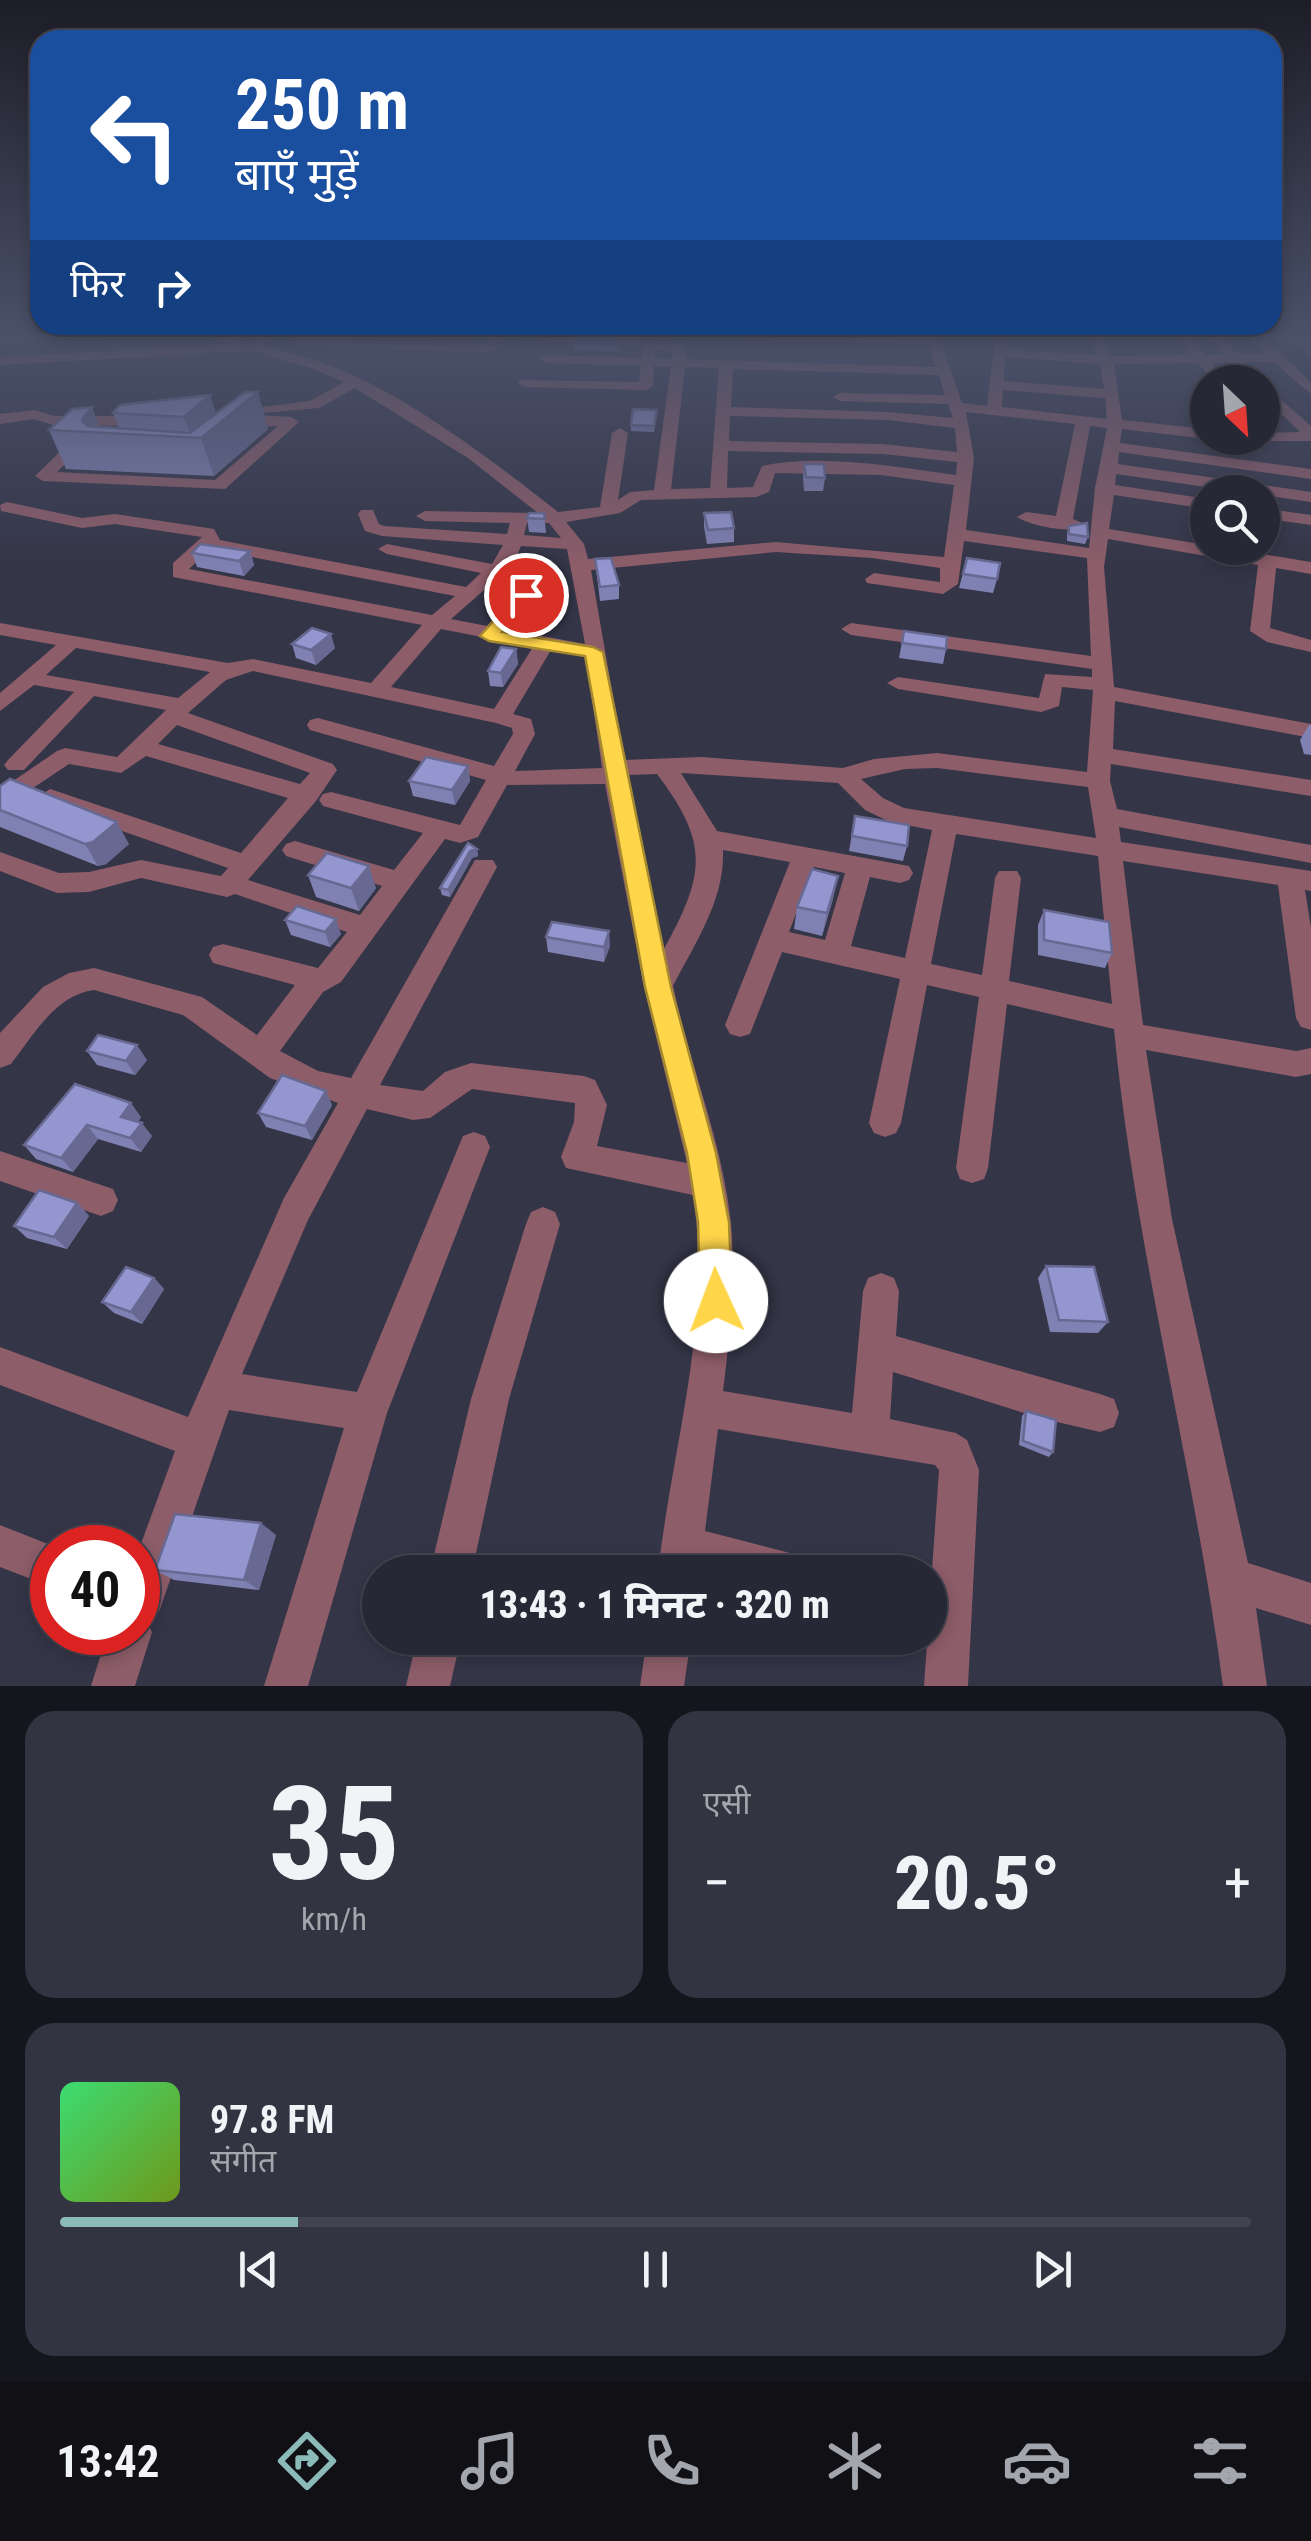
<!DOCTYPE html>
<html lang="hi">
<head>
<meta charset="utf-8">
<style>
	:root { --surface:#272835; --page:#333441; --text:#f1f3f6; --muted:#a4a6ad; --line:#434450; --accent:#8bbbb9 }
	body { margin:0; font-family:"Roboto Condensed","Noto Sans Devanagari",sans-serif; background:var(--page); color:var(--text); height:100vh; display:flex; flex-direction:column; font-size:38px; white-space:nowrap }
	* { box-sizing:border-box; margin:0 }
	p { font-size:32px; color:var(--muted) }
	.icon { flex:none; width:55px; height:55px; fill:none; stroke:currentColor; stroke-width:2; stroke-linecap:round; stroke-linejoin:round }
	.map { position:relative; height:1686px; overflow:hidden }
	.side { display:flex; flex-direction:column; gap:25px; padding:25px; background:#15161d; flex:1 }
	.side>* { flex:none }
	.banner { position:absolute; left:30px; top:30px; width:1252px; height:305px; border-radius:30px; box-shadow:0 5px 15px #0003,0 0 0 2px var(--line); background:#1a4fa0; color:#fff; overflow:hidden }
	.needle { width:65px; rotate:155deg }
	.fabs { position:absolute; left:1190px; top:365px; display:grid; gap:20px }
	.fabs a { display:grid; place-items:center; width:90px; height:90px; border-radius:50%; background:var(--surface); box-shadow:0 5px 15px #0003,0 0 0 2px var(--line); font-size:50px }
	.speed { position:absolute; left:30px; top:1525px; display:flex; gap:20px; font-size:50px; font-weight:700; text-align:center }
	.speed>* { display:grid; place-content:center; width:130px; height:130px; border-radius:50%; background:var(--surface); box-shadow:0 5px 15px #0003,0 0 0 2px var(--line); line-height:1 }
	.speed .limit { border:15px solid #d22; background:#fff; color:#111 }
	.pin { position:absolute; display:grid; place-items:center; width:85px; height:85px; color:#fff; margin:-42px; border:5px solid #fff; border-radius:50%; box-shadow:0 2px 10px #0007 }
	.me { position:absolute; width:110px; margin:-55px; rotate:358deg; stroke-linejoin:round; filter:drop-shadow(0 0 8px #0008) }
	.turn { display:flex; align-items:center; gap:35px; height:210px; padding:0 40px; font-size:45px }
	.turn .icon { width:130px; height:130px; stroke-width:2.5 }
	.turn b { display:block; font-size:70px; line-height:85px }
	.then { display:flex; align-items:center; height:95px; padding:0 40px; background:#0003; gap:20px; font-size:38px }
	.big { font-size:75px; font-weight:800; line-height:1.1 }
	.side .widget { flex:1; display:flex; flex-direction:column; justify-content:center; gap:15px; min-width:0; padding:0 35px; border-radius:30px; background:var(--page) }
	.side .dial { align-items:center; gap:0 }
	.dial b { font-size:130px; line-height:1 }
	.song { display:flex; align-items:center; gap:30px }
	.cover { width:120px; height:120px; border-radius:15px; background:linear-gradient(135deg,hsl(140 70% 55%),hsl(80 70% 35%)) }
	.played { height:10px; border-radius:5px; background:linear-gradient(90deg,var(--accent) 20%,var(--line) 20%) }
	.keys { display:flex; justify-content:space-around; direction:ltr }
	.heat { display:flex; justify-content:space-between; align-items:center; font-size:55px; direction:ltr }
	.side .tiles { flex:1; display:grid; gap:25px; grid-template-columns:1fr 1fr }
	.widget:last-child { grid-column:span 2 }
	.trip { position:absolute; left:362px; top:1555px; width:585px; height:100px; border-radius:50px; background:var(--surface); box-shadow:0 5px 15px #0003,0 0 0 2px var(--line); font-weight:800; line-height:100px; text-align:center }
	.tab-bar { display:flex; height:160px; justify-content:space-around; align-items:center; background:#101015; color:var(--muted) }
	.tab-bar .icon { width:70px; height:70px }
	.tab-bar .current { color:var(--accent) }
	.tab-bar b { font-size:45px; color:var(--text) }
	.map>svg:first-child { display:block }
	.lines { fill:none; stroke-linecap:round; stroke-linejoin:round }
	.minor { fill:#8d5d69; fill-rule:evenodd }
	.wall { fill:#7f81b3 }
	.shaded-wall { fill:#686992 }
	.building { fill:#9496d0; stroke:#686992; stroke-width:2.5 }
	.route { fill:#ffd54a; stroke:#a68a30; stroke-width:2.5 }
</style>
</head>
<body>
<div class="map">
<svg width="1311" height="1686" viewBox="0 0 1311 1686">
	<rect width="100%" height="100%" fill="#343547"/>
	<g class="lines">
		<g class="minor">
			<path d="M0 334H120L113 338 0 342Z"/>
			<path d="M200 334H220L251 343 264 334H278L263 346C283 352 304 356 323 363 399 389 495 462 558 512L600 507 612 433 620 428 628 433 618 500 630 492 654 490 671 367 654 366 653 386 646 390 525 387 518 383 520 380 639 382 641 366 546 363 539 359 546 355 641 358 643 347 513 338 507 334 665 341 685 347 686 359 936 367 929 345 684 338 677 334H938L962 403 987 406 995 336H1005L1006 349 1097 355 1088 334H1101L1111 356 1191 355 1174 334H1188L1205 355H1224L1207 334H1221L1238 354H1266L1246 334H1260L1311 382V394L1274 362H1245V368L1240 369 1231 363H1212L1228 382H1214L1198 363 1114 364 1122 420 1208 429V438H1212L1208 439 1122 429 1120 443 1311 469V479L1119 452 1118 464 1311 492V502L1116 474 1115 485 1208 499V509L1114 495 1109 529 1311 562V574L1276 568 1270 628 1311 640V652L1267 642 1250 631 1258 565 1108 539 1104 567 1114 687 1311 724V738L1115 701 1113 749 1311 780V796L1111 764 1110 781 1117 809 1311 845V863L1119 827 1121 842 1311 871V891L1305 890 1311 928V1030L1301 1027 1296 1018 1278 885 1123 861 1143 1025 1296 1051 1311 1048V1074L1296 1077 1146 1050 1172 1219 1248 1563 1311 1583V1625L1256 1608 1267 1686H1223C1194 1465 1135 1250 1114 1029L1007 1004 988 1168 984 1179 972 1183 960 1179 956 1168 979 997 927 985 901 1123 896 1133 885 1137 874 1133 869 1123 900 979 782 952 750 1034 740 1037 730 1034 725 1025 790 862 723 850C725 900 695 943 673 986 690 1066 723 1143 731 1224 736 1280 730 1335 723 1391L852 1413 863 1291 868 1278 881 1273 894 1278 899 1291 896 1336 1100 1394 1114 1399 1119 1413 1114 1427 1100 1432 1040 1418 893 1372 890 1419 956 1433 967 1440 979 1470 968 1686H924L939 1470 935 1465 718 1429 705 1531 805 1557 811 1572H658C672 1448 713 1320 693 1195L566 1168 561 1157 574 1122 575 1103 472 1089 430 1118 413 1120 367 1109 308 1220 242 1374 357 1392 463 1136 474 1132 485 1136 490 1147 387 1413 308 1686H264L344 1428 229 1410 160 1609 149 1626 152 1632 135 1686H91L108 1632H138V1552L175 1451 0 1385V1347L188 1417 284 1198 338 1103 270 1078 183 1015 94 990C55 995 33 1036 11 1064L0 1068V1033L43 987 69 973 94 968 202 997 257 1035 295 985 213 963 209 955 213 947 223 944 318 968 347 932 235 894 227 897 141 878 89 892 57 893 0 871V852L59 873 89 872 141 860 221 876 228 868 42 803 38 797 50 789 241 853 288 798 146 756 121 773 69 764 0 810V790L57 751 65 748 117 757 166 710 94 696 24 770H8L4 765 8 760 74 692 34 685 0 711V693L56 645 0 635V623L228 663 253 659 371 683 422 625 173 577V563L202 537 115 524 82 528 1 511 0 505 7 502 82 518 115 514 208 528 214 529 220 540 466 587 481 573 387 554 378 549 387 544 492 564 503 545 382 536 365 531 358 514 361 510H373L379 524 384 526 507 534 510 523 425 521 416 516 425 511 538 513 468 458 355 388 319 408 262 413V407L310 401 344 382 314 369 252 351 0 365V357L228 344ZM655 348 673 352 672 359 655 358ZM1005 357 1100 364 1104 389 1004 381ZM685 367 719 368 710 488 671 489ZM733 369 939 375 945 395 840 393 833 397 840 401 948 404 953 418 888 412 731 407ZM1003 390 1105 398 1107 419 1002 407ZM966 412 1075 424 1056 516 1026 512 1017 517C1031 526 1073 535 1087 525L1073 519 1090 426 1107 428 1095 488 1089 548 966 530 974 458ZM730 416 888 420 955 428 957 452 883 444 729 441ZM728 451 883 454 957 462 956 475C897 467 820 453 762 466L753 487 727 488ZM775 473 881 475 954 485 944 557 776 542 588 559 584 544 566 522 620 513 641 500 756 497 769 492ZM527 523H549L561 538 524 535ZM964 541 1087 558 1091 656 851 623 841 629 851 635 1092 669V677L1045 674 1039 698 898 677 887 683 898 689 1041 712 1059 706 1062 687 1093 690 1087 772 937 753 874 759 843 768 702 757 624 760 591 570 776 552 872 558 940 568V582L874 573 865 579 867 583 943 594 958 584ZM521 546 567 549 585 644 505 629 536 595 526 589 519 591 487 626 451 619 513 565ZM210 549 455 596 432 615 189 569ZM441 629 533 647 494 709 391 687ZM76 648 210 672 178 698 46 675ZM551 650 586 657 602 768 515 771 535 734 531 719 513 714ZM253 671 496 723 512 728 513 734 494 766 318 718 310 720 307 725 310 730 486 780 460 825 331 792 323 794 319 800 323 806 423 833 394 870 295 841 286 844 282 850 286 856 382 886 360 915 248 880 316 801 337 770 333 764 188 713 226 680ZM177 725 310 773 300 784 158 744ZM937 768 1088 787 1096 838 904 808 883 798 861 779 905 769ZM681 773 838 783 865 810 890 822 932 830 905 958 851 946 870 877 900 883 909 880 913 873 909 866 717 831ZM657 774C710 844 705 874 664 949L627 775ZM605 784 644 987 687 1163 597 1146 607 1105 595 1080 584 1076 471 1063 445 1072 423 1091 380 1085 497 867 493 860H475L351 1078 318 1071 280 1051 323 992 341 982 445 839 460 843 478 837 507 785ZM956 834 1098 856 1112 1004 1009 981 1021 878 1017 871H999L995 878 982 975 931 964ZM814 867 845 873 825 940 789 932Z"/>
			<path d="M493 334H506L498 349 485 352 295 346 288 342 295 338 485 344Z"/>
			<path d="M1283 334H1298L1311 346V357Z"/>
			<path d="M1262 383 1311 426V441H1250L1248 438H1262V433L1300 432 1262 395Z"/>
			<path d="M35 410 54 416H147L155 421 147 426 53 425 34 419 0 424V414Z"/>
			<path d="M256 415 291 417 299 422 225 489 43 481 35 476 76 436 87 433 95 438 92 441 86 443 57 472 215 480 278 426 233 429 225 424Z"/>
			<path d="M1262 508 1311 515V525L1262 518Z"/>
			<path d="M0 1151 113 1189 118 1200 113 1211 101 1216 0 1181Z"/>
			<path d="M543 1207 555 1212 560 1224 509 1399 472 1572H430L471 1399 526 1224 531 1212Z"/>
			<path d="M0 1525 58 1548H52V1587L0 1567Z"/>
			<path d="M417 1638H461L450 1686H406Z"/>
			<path d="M647 1638H691L684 1686H640Z"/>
		</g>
	</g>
	<g class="wall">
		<path d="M588 334H632L631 336Z"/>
		<path d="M573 340 621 341V351L574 350Z"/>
		<path d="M210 395 216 414 268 429 214 476 66 469 49 430 100 427 119 429 113 413Z"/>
		<path d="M657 416 654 432 631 431V425Z"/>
		<path d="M804 464 825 478 823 491H804L803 477Z"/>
		<path d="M544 513 546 533 529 532 527 518Z"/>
		<path d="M704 513 734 528V542L707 544 704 527Z"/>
		<path d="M1069 526 1088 537 1085 544 1067 541V533Z"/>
		<path d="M250 551 254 565 244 576 197 567 192 553Z"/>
		<path d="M967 558 997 579 993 593 959 588Z"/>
		<path d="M595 559 619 585V599L600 601Z"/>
		<path d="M904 631 946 649 943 664 899 658Z"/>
		<path d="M292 644 335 648 316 665 296 658Z"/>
		<path d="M516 649 518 664 503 687 490 686 488 671Z"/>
		<path d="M1309 725H1311V755L1304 754 1300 740Z"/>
		<path d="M468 766 470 781 455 805 413 796 409 781Z"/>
		<path d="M0 786 129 844 106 864 98 866 0 827Z"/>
		<path d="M855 816 907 846 903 861 849 851Z"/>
		<path d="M477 849 478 856 472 858 450 897 442 895 440 888Z"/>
		<path d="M308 875 376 888 359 911 316 897Z"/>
		<path d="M833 899 822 936 794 929 797 907Z"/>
		<path d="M1044 910 1112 953 1105 968 1038 955V925Z"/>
		<path d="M285 920 341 934 330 947 291 935Z"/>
		<path d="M546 937 610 946 604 962 548 952Z"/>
		<path d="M87 1051 147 1060 135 1075 97 1065Z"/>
		<path d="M75 1084 141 1117 138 1122 152 1136 141 1152 98 1139 73 1172 36 1159 24 1145Z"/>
		<path d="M332 1105 312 1140 266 1127 258 1113Z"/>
		<path d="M77 1203 89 1216 67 1249 27 1238 14 1226Z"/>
		<path d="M1046 1266 1108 1322 1098 1333 1050 1332 1038 1278Z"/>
		<path d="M154 1278 164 1289 142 1324 114 1313 102 1302Z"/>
		<path d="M1026 1411 1053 1452 1049 1457 1019 1445 1022 1416Z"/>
		<path d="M276 1535 259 1590 174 1580 155 1570Z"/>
	</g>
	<g class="shaded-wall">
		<path d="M258 392 268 429 214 476 201 438 191 437 184 417 210 395 219 424Z"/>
		<path d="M92 407 102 433 87 432 82 420Z"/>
		<path d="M250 551 254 565 244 576 239 561Z"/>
		<path d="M331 634 335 648 316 665 311 650Z"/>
		<path d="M516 649 518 664 503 687 501 673Z"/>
		<path d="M468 766 470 781 455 805 452 790Z"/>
		<path d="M117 822 129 844 106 864 98 866 85 844Z"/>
		<path d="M477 849 478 856 472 858 450 897 448 890 470 851Z"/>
		<path d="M369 866 376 888 359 911 351 888Z"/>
		<path d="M838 876 833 899 822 936 827 913Z"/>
		<path d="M336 919 341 934 330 947 325 932Z"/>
		<path d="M609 931 610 946 604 962V947Z"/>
		<path d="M137 1045 147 1060 135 1075 126 1061Z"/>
		<path d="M326 1091 332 1105 312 1140 305 1126Z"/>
		<path d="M131 1103 141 1117 131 1130 121 1117Z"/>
		<path d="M142 1123 152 1136 141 1152 130 1138Z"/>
		<path d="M87 1125 98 1139 73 1172 61 1158Z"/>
		<path d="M77 1203 89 1216 67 1249 54 1237Z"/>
		<path d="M154 1278 164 1289 142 1324 131 1312Z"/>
		<path d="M261 1523 276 1535 259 1590 244 1580Z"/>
	</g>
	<g class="building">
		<path d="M575 336 621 341 573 340Z"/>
		<path d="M245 392H258L201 438 49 430 72 409 92 407 82 420 87 426 190 433Z"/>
		<path d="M210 395 184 417 113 413 120 405Z"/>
		<path d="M633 409 657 410 654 426 631 425Z"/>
		<path d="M804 464H824L825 478 806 477Z"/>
		<path d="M731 512 734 528 708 530 704 513Z"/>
		<path d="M529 513H544L545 519 527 518Z"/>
		<path d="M1087 523 1088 537 1069 534V526Z"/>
		<path d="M200 544 250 551 239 561 192 553Z"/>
		<path d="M611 558 619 585 600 587 595 559Z"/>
		<path d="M967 558 1000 563 997 579 963 574Z"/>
		<path d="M312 628 331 634 311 650 292 644Z"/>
		<path d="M904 631 947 637 946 649 902 643Z"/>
		<path d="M501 647 516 649 501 673 488 671Z"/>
		<path d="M426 757 468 766 452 790 409 781Z"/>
		<path d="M10 779 117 822 93 842 85 844 0 810V786Z"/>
		<path d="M855 816 909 825 907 846 852 836Z"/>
		<path d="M468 843 477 849 470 851 448 890 440 888Z"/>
		<path d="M327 853 369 866 351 888 308 875Z"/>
		<path d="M812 869 838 876 827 913 797 907Z"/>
		<path d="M297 906 336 919 325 932 285 920Z"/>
		<path d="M1044 910 1109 922 1112 953 1044 940Z"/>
		<path d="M552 922 609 931 604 947 546 937Z"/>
		<path d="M98 1035 137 1045 126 1061 87 1051Z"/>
		<path d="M282 1075 326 1091 305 1126 258 1113Z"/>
		<path d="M75 1084 131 1103 121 1117 142 1123 130 1138 87 1125 61 1158 24 1145Z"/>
		<path d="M39 1190 77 1203 54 1237 14 1226Z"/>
		<path d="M1046 1266 1094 1267 1108 1322 1059 1320Z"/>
		<path d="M126 1267 154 1278 131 1312 102 1302Z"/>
		<path d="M1026 1411 1056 1420 1053 1452 1023 1441Z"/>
		<path d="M175 1514 261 1523 244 1580 155 1570Z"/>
	</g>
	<linearGradient id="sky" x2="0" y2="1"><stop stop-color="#1d1d27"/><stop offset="0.59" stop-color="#4a5169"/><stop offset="1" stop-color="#4a5169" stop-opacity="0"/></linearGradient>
	<rect width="1311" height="570" fill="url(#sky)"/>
	<path class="route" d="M526 590 534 595 502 632 593 647 603 652 671 987 716 1153 729 1222 732 1301 728 1312 716 1317 704 1312 700 1301 698 1222 687 1153 645 987 585 656 489 641 480 636 520 591Z"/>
</svg>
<div class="fabs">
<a><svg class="needle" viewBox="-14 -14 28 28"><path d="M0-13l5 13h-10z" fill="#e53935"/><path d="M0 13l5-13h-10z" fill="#a4a6ad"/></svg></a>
<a><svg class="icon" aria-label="search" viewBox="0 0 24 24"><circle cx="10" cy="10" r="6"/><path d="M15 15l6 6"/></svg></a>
</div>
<div class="speed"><div class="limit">40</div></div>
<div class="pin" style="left:526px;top:595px;background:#d93025"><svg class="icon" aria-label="arrive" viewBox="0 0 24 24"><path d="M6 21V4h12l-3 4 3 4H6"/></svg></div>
<svg class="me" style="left:716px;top:1301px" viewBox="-20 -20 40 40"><circle r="19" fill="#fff"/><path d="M0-13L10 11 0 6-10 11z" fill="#ffd54a"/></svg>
<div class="trip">13:43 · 1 मिनट · 320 m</div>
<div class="banner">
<div class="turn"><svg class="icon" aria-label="left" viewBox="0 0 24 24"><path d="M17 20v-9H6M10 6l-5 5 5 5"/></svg><div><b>250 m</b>बाएँ मुड़ें</div></div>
<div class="then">फिर<svg class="icon" aria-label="right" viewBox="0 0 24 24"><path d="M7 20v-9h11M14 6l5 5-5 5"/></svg></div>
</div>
</div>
<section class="side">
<div class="tiles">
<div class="widget dial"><b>35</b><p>km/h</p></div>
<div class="widget"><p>एसी</p>
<div class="heat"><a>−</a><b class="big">20.5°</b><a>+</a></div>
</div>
<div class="widget">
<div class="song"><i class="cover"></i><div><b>97.8 FM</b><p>संगीत</p></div></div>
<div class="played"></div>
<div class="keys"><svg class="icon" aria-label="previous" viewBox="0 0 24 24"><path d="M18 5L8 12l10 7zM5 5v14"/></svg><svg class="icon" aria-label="pause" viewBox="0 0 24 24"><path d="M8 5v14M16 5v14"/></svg><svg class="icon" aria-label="next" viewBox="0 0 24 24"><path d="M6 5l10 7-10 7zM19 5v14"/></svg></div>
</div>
</div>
</section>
<nav class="tab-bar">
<b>13:42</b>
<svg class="icon current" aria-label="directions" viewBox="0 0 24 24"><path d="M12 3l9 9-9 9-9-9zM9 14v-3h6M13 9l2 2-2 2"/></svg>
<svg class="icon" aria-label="music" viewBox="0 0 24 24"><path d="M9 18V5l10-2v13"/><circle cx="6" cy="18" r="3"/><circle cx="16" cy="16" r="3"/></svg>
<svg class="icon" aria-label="phone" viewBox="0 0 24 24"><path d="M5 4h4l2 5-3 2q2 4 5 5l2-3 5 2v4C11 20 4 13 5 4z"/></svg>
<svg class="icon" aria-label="climate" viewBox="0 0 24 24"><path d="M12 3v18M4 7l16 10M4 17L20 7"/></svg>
<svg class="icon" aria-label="car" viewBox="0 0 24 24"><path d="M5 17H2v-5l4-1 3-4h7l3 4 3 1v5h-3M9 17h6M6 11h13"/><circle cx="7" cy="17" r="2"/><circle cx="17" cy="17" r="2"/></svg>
<svg class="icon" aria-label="filters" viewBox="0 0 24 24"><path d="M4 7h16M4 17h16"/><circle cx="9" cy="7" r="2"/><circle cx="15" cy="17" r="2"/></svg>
</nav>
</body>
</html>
